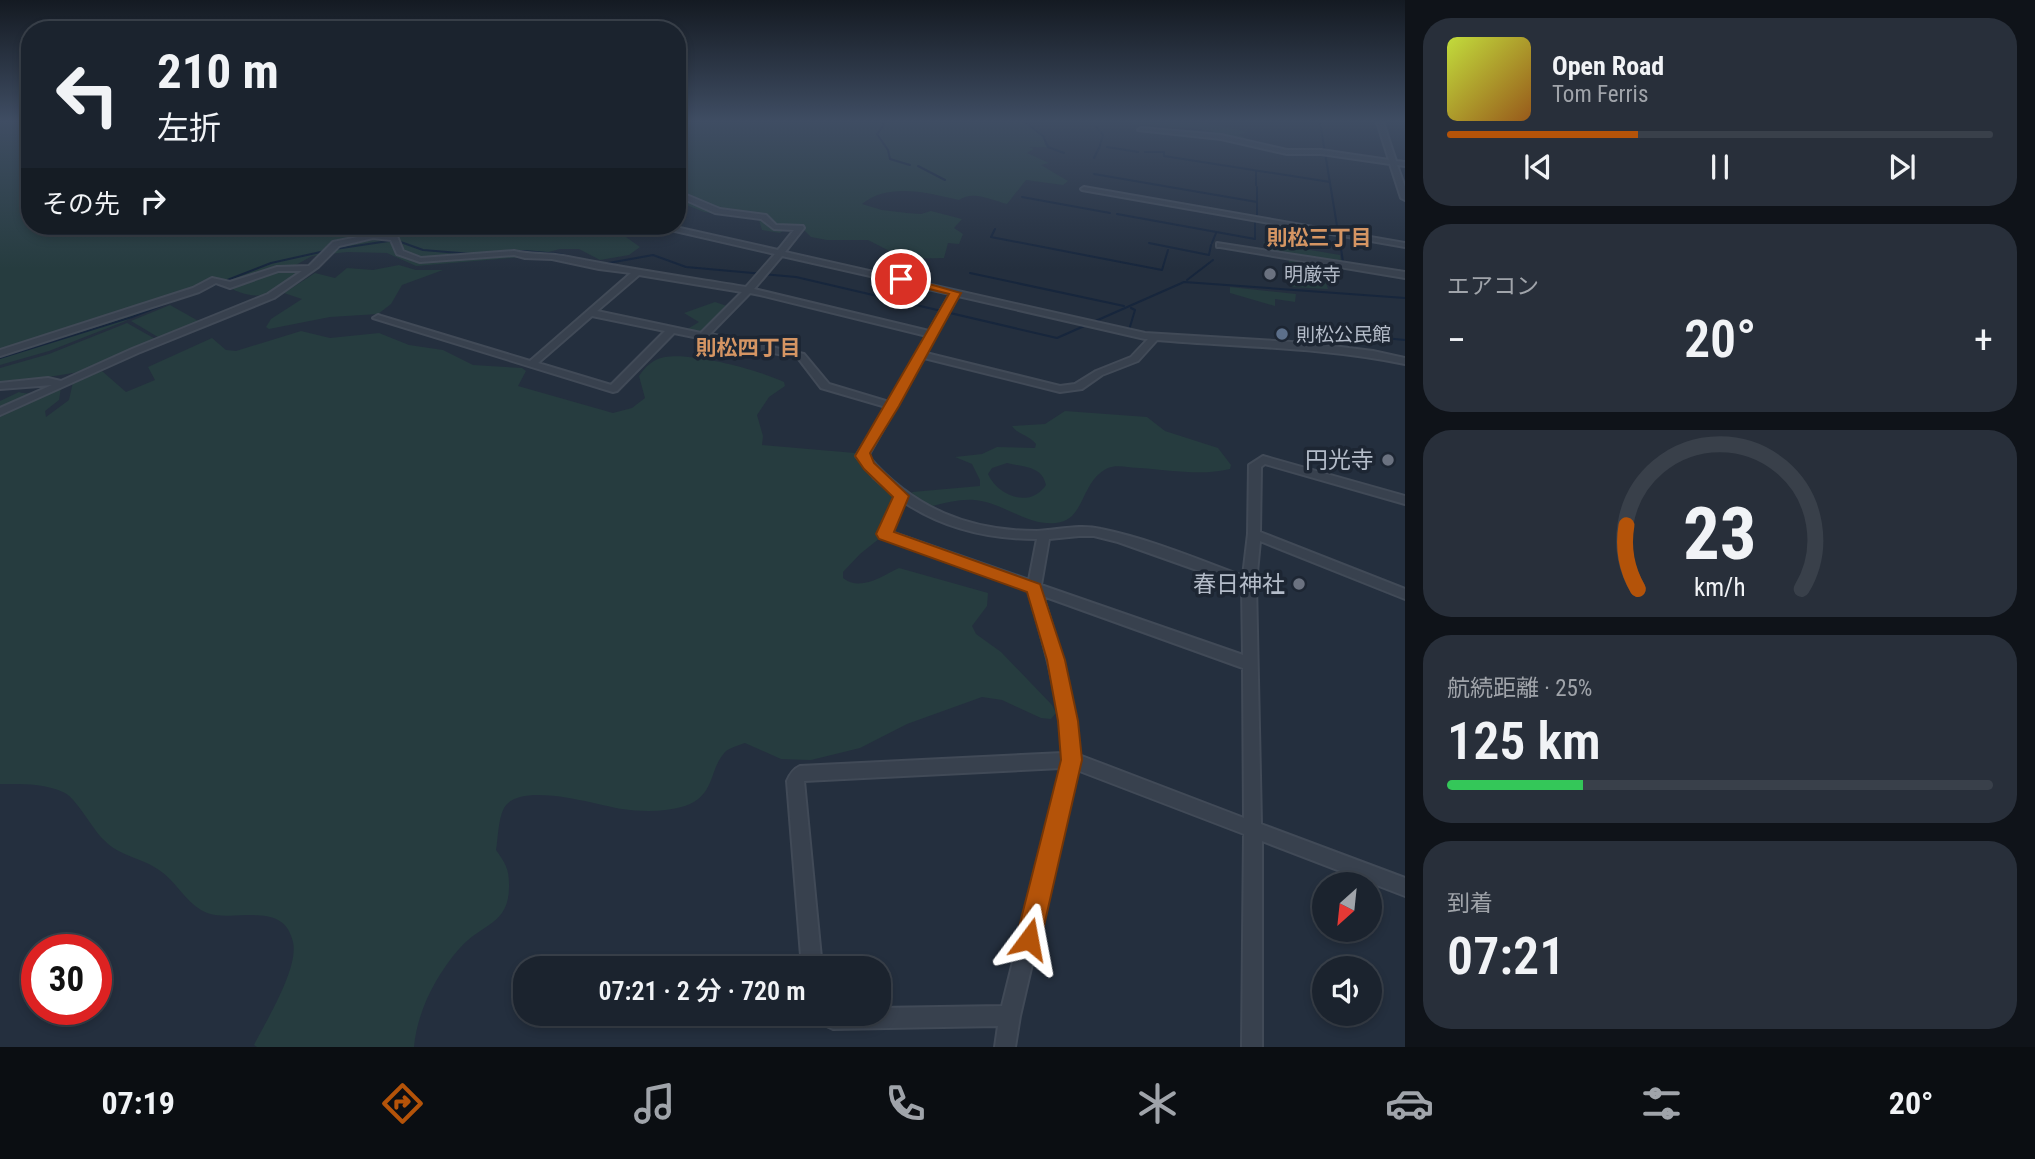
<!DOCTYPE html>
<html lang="ja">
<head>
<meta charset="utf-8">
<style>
	:root { --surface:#1b232e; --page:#282f3a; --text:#f1f3f6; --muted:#a0a4aa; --line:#39404a; --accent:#b45309 }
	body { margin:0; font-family:"Roboto Condensed","Noto Sans JP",sans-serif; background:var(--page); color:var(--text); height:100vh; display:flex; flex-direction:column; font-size:26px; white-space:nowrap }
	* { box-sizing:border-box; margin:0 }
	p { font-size:23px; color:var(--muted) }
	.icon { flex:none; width:38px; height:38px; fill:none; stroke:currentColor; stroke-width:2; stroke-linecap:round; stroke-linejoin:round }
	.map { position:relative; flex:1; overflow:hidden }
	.details { display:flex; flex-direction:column; gap:18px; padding:18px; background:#0f1319; width:630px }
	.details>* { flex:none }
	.hud { position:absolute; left:21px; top:21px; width:665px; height:214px; border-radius:28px; box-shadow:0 4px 10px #0003,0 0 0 2px var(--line); background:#1b232e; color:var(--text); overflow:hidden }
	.needle { width:46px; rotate:207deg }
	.controls { position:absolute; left:1312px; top:872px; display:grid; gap:14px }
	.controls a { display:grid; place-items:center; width:70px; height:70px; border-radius:50%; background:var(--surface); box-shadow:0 4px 10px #0003,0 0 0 2px var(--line); font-size:35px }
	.speed { position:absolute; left:21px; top:934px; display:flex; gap:14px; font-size:35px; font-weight:700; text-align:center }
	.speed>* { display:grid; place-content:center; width:91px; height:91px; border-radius:50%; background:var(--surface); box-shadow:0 4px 10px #0003,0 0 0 2px var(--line); line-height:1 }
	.speed .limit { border:10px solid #d22; background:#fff; color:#111 }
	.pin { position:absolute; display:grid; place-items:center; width:60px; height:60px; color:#fff; margin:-30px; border:4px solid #fff; border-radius:50%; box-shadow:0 2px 7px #0007 }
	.me { position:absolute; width:77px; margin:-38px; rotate:13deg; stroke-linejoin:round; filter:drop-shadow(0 0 5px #0008) }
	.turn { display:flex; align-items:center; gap:24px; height:147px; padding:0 21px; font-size:32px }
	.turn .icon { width:91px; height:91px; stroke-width:2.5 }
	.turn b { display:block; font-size:49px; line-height:60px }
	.then { display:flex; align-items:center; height:66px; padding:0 21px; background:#0003; gap:14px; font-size:26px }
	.big { font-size:52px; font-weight:600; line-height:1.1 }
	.details .widget { flex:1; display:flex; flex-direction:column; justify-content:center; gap:10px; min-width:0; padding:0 24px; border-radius:28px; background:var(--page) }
	.details .dial { align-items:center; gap:0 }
	.dial svg { height:182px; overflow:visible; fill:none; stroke:var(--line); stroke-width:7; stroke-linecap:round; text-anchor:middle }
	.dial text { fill:var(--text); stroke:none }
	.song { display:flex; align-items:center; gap:21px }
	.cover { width:84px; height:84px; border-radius:10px; background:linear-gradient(135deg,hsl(70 70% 55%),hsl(30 70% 35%)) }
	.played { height:7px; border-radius:4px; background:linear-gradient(90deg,var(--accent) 35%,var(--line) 35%) }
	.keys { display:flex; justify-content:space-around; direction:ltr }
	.heat { display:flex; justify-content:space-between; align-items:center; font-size:38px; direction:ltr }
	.charge { height:10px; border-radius:5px; background:linear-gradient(90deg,#34c759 25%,var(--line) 0) }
	.trip { position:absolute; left:513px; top:956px; width:378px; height:70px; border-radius:28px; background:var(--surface); box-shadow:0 4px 10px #0003,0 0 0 2px var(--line); font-weight:600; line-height:70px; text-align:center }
	.tabs { display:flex; height:112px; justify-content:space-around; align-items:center; background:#0b0e12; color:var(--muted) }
	.tabs .icon { width:49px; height:49px }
	.tabs .active { color:var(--accent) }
	.tabs b { font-size:32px; color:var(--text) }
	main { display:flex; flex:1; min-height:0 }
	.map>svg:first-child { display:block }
	.green { fill:#263c3f; fill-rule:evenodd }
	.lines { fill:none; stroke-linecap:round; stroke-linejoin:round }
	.stream { stroke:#17263c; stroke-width:2 }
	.minor-casing { stroke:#414a57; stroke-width:4 }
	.minor { fill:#38414e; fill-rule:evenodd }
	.route { fill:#b45309; stroke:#753606; stroke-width:2 }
	.worship-dot { fill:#6b7280; stroke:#1d2633; stroke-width:2.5 }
	.service-dot { fill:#5c6f8a; stroke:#1d2633; stroke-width:2.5 }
	.labels { text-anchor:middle; stroke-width:7; stroke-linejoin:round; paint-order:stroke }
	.far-poi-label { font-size:19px; fill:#b4bcc9; stroke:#1d2633; text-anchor:start }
	.far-neighbourhood-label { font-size:21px; font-weight:bold; fill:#d59563; stroke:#1d2633 }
	.poi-label { font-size:23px; fill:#b4bcc9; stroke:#1d2633; text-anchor:end }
</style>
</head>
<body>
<main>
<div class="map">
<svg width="1405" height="1047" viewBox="0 0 1405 1047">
	<rect width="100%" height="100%" fill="#242f3e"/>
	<g class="green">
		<path d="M0 122H30V226H629L626 237 640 247 629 255 600 260 579 249H560L533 256 416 266 387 253 347 252 312 256 294 266 309 270C287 286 269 303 239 292 230 289 224 282 215 279L123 322 49 351 0 365Z"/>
		<path d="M1027 122 1044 135 1045 145 1049 147H1028L1034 149 1027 153 1049 163 1041 165 1068 181 1063 185 1026 180 1007 204C991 200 974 190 959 200 928 193 889 182 862 204L882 210 907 213 921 214 931 211 962 219 954 228 963 234 959 244 948 243 944 258 905 259 868 240H827L811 237 803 229 787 227 780 233 762 230 759 220 704 212 677 201V123Z"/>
		<path d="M1203 122 1247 132 1239 135 1245 138 1237 141 1209 130 1123 123Z"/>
		<path d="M1263 242 1340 255 1341 262 1267 251Z"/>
		<path d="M1288 257 1319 262 1328 289 1290 287 1286 281 1292 280Z"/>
		<path d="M399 265 416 270H443L402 285 391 304 378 314 330 317 269 329 266 327 271 319 302 299 284 293 315 273 335 278 347 268 373 270Z"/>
		<path d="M1230 287 1296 294 1295 302 1275 299V306L1230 293Z"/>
		<path d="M715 302 730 307 703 334 686 330 699 322 684 313Z"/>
		<path d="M170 305 202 323 163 340 131 321Z"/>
		<path d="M127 323 157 340 91 370 0 385V368L49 354Z"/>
		<path d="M301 331 330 338 379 333 409 345 443 350 473 365 522 368 526 371 518 386 613 413 632 408 645 398 639 376C645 367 653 359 665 357 692 352 759 370 784 382L785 386 769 397 757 415 763 436 762 445 855 453 894 495 880 538 860 554 843 572V578C860 592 882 576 899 568L988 593 987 606 972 626 976 634 1001 652 1052 705 1056 713 1051 719 1041 718 1002 700 982 697 907 724 860 748 811 760 781 759 745 743C739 745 729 748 725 752 708 771 716 795 685 806 666 812 642 812 622 809 597 805 520 780 504 808 498 819 498 839 496 850 505 863 509 868 509 884 510 926 482 922 459 949 436 975 417 1012 414 1047H257L254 1045C266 1021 299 968 293 942 283 896 229 927 201 910 185 901 175 880 159 870 141 857 120 857 104 840 92 829 76 797 63 792 43 783 21 784 0 784V401L19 392C34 397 46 387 61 388L59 400 45 411 46 417 69 400 73 382 102 371 126 392 155 380 148 367 212 338 226 350 236 351Z"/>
		<path d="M1065 411 1147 417 1165 431 1218 448 1231 465 1230 469C1202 476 1169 470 1140 468 1130 468 1117 464 1108 468 1080 481 1086 520 1056 523 1026 526 1003 502 974 500 960 499 946 503 932 506L913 496 912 492 980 486V480L972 464 955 457 982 454 997 447 1035 448 1036 444C1029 435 1018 435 1012 426L1045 424ZM1007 463C1023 467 1042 466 1046 485 1030 509 998 496 988 474L992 468Z"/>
	</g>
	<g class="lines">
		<g class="stream">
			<path d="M882 122 884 125 877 134 888 150 890 159 910 165"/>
			<path d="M1025 122 1043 136 1048 147 1064 153"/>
			<path d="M1320 122 1338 232"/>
			<path d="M1096 126 1099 130"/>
			<path d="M1100 145 1103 135 1101 132"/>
			<path d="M1107 147 1138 152"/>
			<path d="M1145 152H1164V156L1330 182"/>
			<path d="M1094 158 1100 146"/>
			<path d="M918 166 945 180"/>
			<path d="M1256 171V185"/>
			<path d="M1094 174 1257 202"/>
			<path d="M1257 187V218"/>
			<path d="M1022 197 1110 213"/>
			<path d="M1117 214 1255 239V220"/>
			<path d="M995 229 991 237 1162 270 1168 250"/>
			<path d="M1339 235 1343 262"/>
			<path d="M1149 243 1209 255 1211 245"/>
			<path d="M1212 243 1216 233"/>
			<path d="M335 249 395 240 423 250 472 254 524 251 560 254 573 258"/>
			<path d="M603 264 653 255 686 267 796 277 1057 338 1184 282 1405 298"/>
			<path d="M970 273 1124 306"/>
			<path d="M1187 280 1213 260"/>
			<path d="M1129 330 1135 310 1131 308"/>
			<path d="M1302 330 1405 340"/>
			<path d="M0 358 132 317 271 263 325 251"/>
		</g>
		<g class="minor-casing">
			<g id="minor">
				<path d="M1377 122H1383L1396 161 1405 162V166L1397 165 1405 187V200L1401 198 1390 164 1321 154H1287L1221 139 1138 130 1141 128 1221 135 1287 150H1321L1389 160Z"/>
				<path d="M1084 187 1405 243V247L1082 190 1081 189Z"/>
				<path d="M677 191 720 209 766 215 776 225 803 226 804 228 785 252 1145 333 1308 343 1373 351 1405 358V364C1323 347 1240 347 1157 340L1138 361 1102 375 1082 389 1060 392 924 358 868 456C913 508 968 531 1037 531 1058 530 1080 524 1101 529 1150 539 1197 559 1243 576L1248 534 1249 465 1263 456 1405 496V504L1265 464 1261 467 1260 532 1405 589V599L1260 541 1256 583 1261 824 1405 878V896L1262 841V1047H1242L1244 834 1077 770 1020 1016 1015 1047H995L998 1026 833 1029 814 1020 811 1013H878V1008L1002 1006 1061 768 804 781 822 968H802L787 781C790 774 793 769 800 766L1063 753C1059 697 1044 644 1028 590L880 537 878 534 895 496 874 478 856 456 886 407 821 388 798 358 674 333 617 391 613 392 373 318 378 315 381 316 530 361 631 273 599 269 552 259 525 258 514 255 420 262 397 254 391 240 373 238 339 246 318 267 274 298 138 353 0 415V408L52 385 0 389V383L48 378 61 381 132 349 268 294 302 271H278L230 288 216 283 199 292 0 356V350L193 288 212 278 230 282 277 267 309 266 333 242 373 234 397 236 403 251 421 258 514 251C530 255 546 253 563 256 623 268 685 277 746 287L775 254 662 228 658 226H671L778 250 794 230 774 229 761 219 715 213 677 196ZM782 256 950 294 929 331 754 289ZM639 275 742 292 701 333 597 311ZM750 293 760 295 927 336 889 402 829 384 804 354 710 334ZM958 296 1145 339H1148L1131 357 1096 371 1075 384 1060 386 926 353ZM592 316 665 331 611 385 538 363ZM904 502C944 529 990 539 1037 539L1029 580 891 532ZM1079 536H1094L1118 542 1242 586 1243 655 1041 585 1049 539ZM1043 596 1243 668 1244 818 1079 755C1074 700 1060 649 1043 596Z"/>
				<path d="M1217 243 1405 272V278L1220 247H1217Z"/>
			</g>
		</g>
		<use href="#minor" class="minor"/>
	</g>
	<linearGradient id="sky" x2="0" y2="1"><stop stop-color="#141a22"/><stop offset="0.45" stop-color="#3f4d63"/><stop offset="1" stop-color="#3f4d63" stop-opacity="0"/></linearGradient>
	<rect width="1405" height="269" fill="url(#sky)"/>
	<path class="route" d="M901 276 961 293 899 406 870 453 874 463 909 496 894 532 1040 584 1065 660 1078 721 1082 760 1041 939 1037 948 1029 951 1020 948 1016 939 1061 760 1058 721 1047 660 1027 592 879 539 876 534 893 497 864 469 855 456 949 294 897 281 896 279Z"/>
	<g class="worship-dot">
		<circle cx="1270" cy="274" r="7"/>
		<circle cx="1388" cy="460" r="7"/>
		<circle cx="1299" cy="584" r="7"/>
	</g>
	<circle class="service-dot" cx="1282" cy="334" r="7"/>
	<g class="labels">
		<g class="far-poi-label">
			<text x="1284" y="281">明厳寺</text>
			<text x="1296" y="341">則松公民館</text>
		</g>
		<g class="far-neighbourhood-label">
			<text x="1319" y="245">則松三丁目</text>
			<text x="748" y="355">則松四丁目</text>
		</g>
		<g class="poi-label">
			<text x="1374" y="468">円光寺</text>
			<text x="1285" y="592">春日神社</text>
		</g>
	</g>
</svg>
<div class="controls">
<a><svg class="needle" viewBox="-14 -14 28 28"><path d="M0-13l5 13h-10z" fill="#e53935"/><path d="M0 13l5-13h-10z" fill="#a0a4aa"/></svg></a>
<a><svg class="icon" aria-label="sound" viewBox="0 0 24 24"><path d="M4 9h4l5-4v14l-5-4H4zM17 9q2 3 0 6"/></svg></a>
</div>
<div class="speed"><div class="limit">30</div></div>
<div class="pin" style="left:901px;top:279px;background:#d93025"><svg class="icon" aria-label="arrive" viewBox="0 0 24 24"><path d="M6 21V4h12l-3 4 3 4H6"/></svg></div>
<svg class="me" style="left:1029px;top:939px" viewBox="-20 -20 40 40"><path d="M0-17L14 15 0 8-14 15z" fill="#b45309" stroke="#fff" stroke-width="4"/></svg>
<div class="trip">07:21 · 2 分 · 720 m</div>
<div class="hud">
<div class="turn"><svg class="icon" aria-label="left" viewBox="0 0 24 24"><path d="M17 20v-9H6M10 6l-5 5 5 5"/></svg><div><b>210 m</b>左折</div></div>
<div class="then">その先<svg class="icon" aria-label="right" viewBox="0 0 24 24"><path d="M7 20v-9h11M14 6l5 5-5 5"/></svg></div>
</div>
</div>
<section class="details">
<div class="widget">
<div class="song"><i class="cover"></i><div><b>Open Road</b><p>Tom Ferris</p></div></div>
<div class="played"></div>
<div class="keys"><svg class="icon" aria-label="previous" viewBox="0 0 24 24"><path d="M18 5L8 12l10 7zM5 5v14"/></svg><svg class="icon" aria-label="pause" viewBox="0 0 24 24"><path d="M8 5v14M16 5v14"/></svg><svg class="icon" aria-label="next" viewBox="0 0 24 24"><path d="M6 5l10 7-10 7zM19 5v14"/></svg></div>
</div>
<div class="widget"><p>エアコン</p>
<div class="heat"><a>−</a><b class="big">20°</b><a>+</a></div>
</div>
<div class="widget dial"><svg viewBox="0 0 100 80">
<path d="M14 69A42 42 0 1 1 86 69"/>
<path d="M14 69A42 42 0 0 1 9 41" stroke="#b45309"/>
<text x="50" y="56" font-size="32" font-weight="700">23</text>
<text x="50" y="72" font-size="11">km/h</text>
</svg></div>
<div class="widget"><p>航続距離 · 25%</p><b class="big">125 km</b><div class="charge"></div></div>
<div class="widget"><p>到着</p><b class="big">07:21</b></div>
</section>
</main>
<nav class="tabs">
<b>07:19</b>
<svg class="icon active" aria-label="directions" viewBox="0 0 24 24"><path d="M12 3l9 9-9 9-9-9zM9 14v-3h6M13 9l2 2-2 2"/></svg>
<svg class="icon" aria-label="music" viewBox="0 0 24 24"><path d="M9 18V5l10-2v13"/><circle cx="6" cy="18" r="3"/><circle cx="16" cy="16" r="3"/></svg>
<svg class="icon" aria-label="phone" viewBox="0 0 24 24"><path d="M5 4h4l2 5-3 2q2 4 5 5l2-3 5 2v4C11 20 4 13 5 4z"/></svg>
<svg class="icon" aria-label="climate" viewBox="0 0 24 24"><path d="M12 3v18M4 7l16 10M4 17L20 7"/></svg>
<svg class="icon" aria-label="car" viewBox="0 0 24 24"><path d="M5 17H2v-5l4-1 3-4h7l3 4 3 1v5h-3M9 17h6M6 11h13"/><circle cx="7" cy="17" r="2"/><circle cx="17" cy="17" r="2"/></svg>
<svg class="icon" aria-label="filters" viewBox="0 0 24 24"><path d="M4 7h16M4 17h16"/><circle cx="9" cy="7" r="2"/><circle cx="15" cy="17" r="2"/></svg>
<b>20°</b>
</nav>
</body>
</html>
